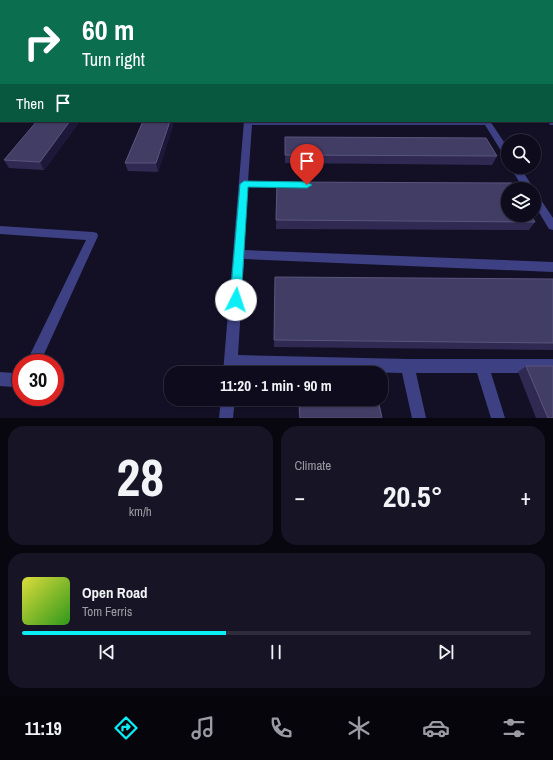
<!DOCTYPE html>
<html lang="en">
<head>
<meta charset="utf-8">
<style>
	:root { --surface:#0e0c1c; --page:#171525; --text:#f1f3f6; --muted:#9b9ba3; --line:#2e2c3b; --accent:#0ceef5 }
	body { margin:0; font-family:"Archivo Narrow",sans-serif; background:var(--page); color:var(--text); height:100vh; display:flex; flex-direction:column; font-size:15px; white-space:nowrap }
	* { box-sizing:border-box; margin:0 }
	p { font-size:13px; color:var(--muted) }
	.icon { flex:none; width:22px; height:22px; fill:none; stroke:currentColor; stroke-width:2; stroke-linecap:round; stroke-linejoin:round }
	.map { position:relative; height:418px; overflow:hidden }
	.details { display:flex; flex-direction:column; gap:8px; padding:8px; background:#08070f; flex:1 }
	.details>* { flex:none }
	.guide { position:absolute; left:0px; top:0px; width:553px; height:122px; box-shadow:0 1px 3px #0004,0 0 0 1px var(--line); background:#0b6e4f; color:#fff; overflow:hidden }
	.tools { position:absolute; left:501px; top:134px; display:grid; gap:8px }
	.tools a { display:grid; place-items:center; width:40px; height:40px; border-radius:50%; background:var(--surface); box-shadow:0 1px 3px #0004,0 0 0 1px var(--line); font-size:20px }
	.speed { position:absolute; left:12px; top:354px; display:flex; gap:8px; font-size:20px; font-weight:700; text-align:center }
	.speed>* { display:grid; place-content:center; width:52px; height:52px; border-radius:50%; background:var(--surface); box-shadow:0 1px 3px #0004,0 0 0 1px var(--line); line-height:1 }
	.speed .limit { border:6px solid #d22; background:#fff; color:#111 }
	.pin { position:absolute; display:grid; place-items:center; width:34px; height:34px; color:#fff; margin:-41px -17px; border-radius:50% 50% 50% 0; rotate:-45deg; box-shadow:0 0 4px #0007 }
	.pin .icon { rotate:45deg }
	.me { position:absolute; width:44px; margin:-22px; rotate:4deg; stroke-linejoin:round; filter:drop-shadow(0 0 3px #0008) }
	.turn { display:flex; align-items:center; gap:14px; height:84px; padding:0 16px; font-size:18px }
	.turn .icon { width:52px; height:52px; stroke-width:2.5 }
	.turn b { display:block; font-size:28px; line-height:34px }
	.then { display:flex; align-items:center; height:38px; padding:0 16px; background:#0003; gap:8px; font-size:15px }
	.big { font-size:30px; font-weight:700; line-height:1.1 }
	.details .tile { flex:1; display:flex; flex-direction:column; justify-content:center; gap:6px; min-width:0; padding:0 14px; border-radius:16px; background:var(--page) }
	.details .dial { align-items:center; gap:0 }
	.dial b { font-size:52px; line-height:1 }
	.song { display:flex; align-items:center; gap:12px }
	.cover { width:48px; height:48px; border-radius:6px; background:linear-gradient(135deg,hsl(60 70% 55%),hsl(110 70% 35%)) }
	.played { height:4px; border-radius:2px; background:linear-gradient(90deg,var(--accent) 40%,var(--line) 40%) }
	.keys { display:flex; justify-content:space-around; direction:ltr }
	.heat { display:flex; justify-content:space-between; align-items:center; font-size:22px; direction:ltr }
	.details .tiles { flex:1; display:grid; gap:8px; grid-template-columns:1fr 1fr }
	.tile:last-child { grid-column:span 2 }
	.trip { position:absolute; left:164px; top:366px; width:224px; height:40px; border-radius:16px; background:var(--surface); box-shadow:0 1px 3px #0004,0 0 0 1px var(--line); font-weight:700; line-height:40px; text-align:center }
	.menu { display:flex; height:64px; justify-content:space-around; align-items:center; background:#06050b; color:var(--muted) }
	.menu .icon { width:28px; height:28px }
	.menu .on { color:var(--accent) }
	.menu b { font-size:18px; color:var(--text) }
	.map>svg:first-child { display:block }
	.lines { fill:none; stroke-linecap:round; stroke-linejoin:round }
	.minor { fill:#3d4083; fill-rule:evenodd }
	.tertiary { fill:#3d4083; fill-rule:evenodd }
	.wall { fill:#302a53 }
	.shaded-wall { fill:#1d1839 }
	.building { fill:#423d65; stroke:#5a557d }
	.route { fill:#0ceef5; stroke:#089b9f }
</style>
</head>
<body>
<div class="map">
<svg width="553" height="418" viewBox="0 0 553 418">
	<rect width="100%" height="100%" fill="#131026"/>
	<g class="lines">
		<g class="minor">
			<path d="M250 0H256L249 1Z"/>
			<path d="M406 0H412L413 1H407Z"/>
			<path d="M539 0H546L547 1H540Z"/>
			<path d="M552 5 553 6V10L552 9Z"/>
			<rect x="552" y="31" width="1" height="4"/>
			<rect x="0" y="51" width="1" height="4"/>
			<rect x="552" y="107" width="1" height="4"/>
			<path d="M552 119H553V125H550L548 121H552Z"/>
			<path d="M244 121H490L508 148V158L505 157 485 125H252L248 181 290 182 295 185 290 188 248 187 244 250 553 262V272L244 259 238 355 408 359H553V373H491L505 418H491L477 373H416L426 418H412L402 373 237 369V373H223Z"/>
			<path d="M510 167H520L534 189 497 188 495 186 497 184 520 183Z"/>
			<path d="M534 193 537 194 553 218V230L549 229 534 204Z"/>
			<path d="M0 226 93 232 97 233 98 236 40 363H26L86 240 0 234Z"/>
			<path d="M21 370V384L13 387 0 386V372L13 373Z"/>
			<path d="M221 399H235L233 418H219Z"/>
		</g>
		<path class="tertiary" d="M113 0H120L112 1Z"/>
	</g>
	<g class="wall">
		<path d="M56 0H79L78 1Z"/>
		<rect x="0" y="20" width="1" height="14"/>
		<path d="M552 38 553 39V85H552Z"/>
		<path d="M37 121H80L44 170 9 168 4 160Z"/>
		<path d="M143 121H172L173 126 158 172 128 171 125 163Z"/>
		<path d="M285 137 497 156 492 165 285 163Z"/>
		<path d="M277 182 535 222 529 230 276 229Z"/>
		<path d="M275 277 553 279V350L274 347Z"/>
		<path d="M526 366 553 418H536L518 372Z"/>
		<path d="M298 399H378L382 418H299Z"/>
	</g>
	<g class="shaded-wall">
		<path d="M70 121H80L44 170 40 162Z"/>
		<path d="M170 121H172L173 126 158 172 156 163Z"/>
	</g>
	<g class="building">
		<path d="M468 0H484L486 1H471Z"/>
		<path d="M490 0H507V1H491Z"/>
		<path d="M512 0H527L529 1H516Z"/>
		<rect x="0" y="20" width="1" height="7"/>
		<path d="M552 38 553 39V48H552Z"/>
		<rect x="552" y="58" width="1" height="15"/>
		<path d="M37 121H70L40 162 4 160Z"/>
		<path d="M143 121H170L156 163H125Z"/>
		<path d="M285 137 486 138 497 156 285 155Z"/>
		<path d="M277 182 512 183 516 189H508V215H531L535 222 276 220Z"/>
		<path d="M275 277 553 279V343L274 340Z"/>
		<path d="M526 366H553V418H548Z"/>
		<path d="M299 399H378L382 418H300Z"/>
	</g>
	<path class="route" d="M244 181 307 182 312 185 307 188 248 187 241 300 240 304 236 305 232 304 230 300 240 184Z"/>
</svg>
<div class="tools">
<a><svg class="icon" aria-label="search" viewBox="0 0 24 24"><circle cx="10" cy="10" r="6"/><path d="M15 15l6 6"/></svg></a>
<a><svg class="icon" aria-label="layers" viewBox="0 0 24 24"><path d="M12 4l9 5-9 5-9-5zM3 14l9 5 9-5"/></svg></a>
</div>
<div class="speed"><div class="limit">30</div></div>
<div class="pin" style="left:307px;top:185px;background:#d93025"><svg class="icon" aria-label="arrive" viewBox="0 0 24 24"><path d="M6 21V4h12l-3 4 3 4H6"/></svg></div>
<svg class="me" style="left:236px;top:300px" viewBox="-20 -20 40 40"><circle r="19" fill="#fff"/><path d="M0-13L10 11 0 6-10 11z" fill="#0ceef5"/></svg>
<div class="trip">11:20 · 1 min · 90 m</div>
<div class="guide">
<div class="turn"><svg class="icon" aria-label="right" viewBox="0 0 24 24"><path d="M7 20v-9h11M14 6l5 5-5 5"/></svg><div><b>60 m</b>Turn right</div></div>
<div class="then">Then<svg class="icon" aria-label="arrive" viewBox="0 0 24 24"><path d="M6 21V4h12l-3 4 3 4H6"/></svg></div>
</div>
</div>
<section class="details">
<div class="tiles">
<div class="tile dial"><b>28</b><p>km/h</p></div>
<div class="tile"><p>Climate</p>
<div class="heat"><a>−</a><b class="big">20.5°</b><a>+</a></div>
</div>
<div class="tile">
<div class="song"><i class="cover"></i><div><b>Open Road</b><p>Tom Ferris</p></div></div>
<div class="played"></div>
<div class="keys"><svg class="icon" aria-label="previous" viewBox="0 0 24 24"><path d="M18 5L8 12l10 7zM5 5v14"/></svg><svg class="icon" aria-label="pause" viewBox="0 0 24 24"><path d="M8 5v14M16 5v14"/></svg><svg class="icon" aria-label="next" viewBox="0 0 24 24"><path d="M6 5l10 7-10 7zM19 5v14"/></svg></div>
</div>
</div>
</section>
<nav class="menu">
<b>11:19</b>
<svg class="icon on" aria-label="directions" viewBox="0 0 24 24"><path d="M12 3l9 9-9 9-9-9zM9 14v-3h6M13 9l2 2-2 2"/></svg>
<svg class="icon" aria-label="music" viewBox="0 0 24 24"><path d="M9 18V5l10-2v13"/><circle cx="6" cy="18" r="3"/><circle cx="16" cy="16" r="3"/></svg>
<svg class="icon" aria-label="phone" viewBox="0 0 24 24"><path d="M5 4h4l2 5-3 2q2 4 5 5l2-3 5 2v4C11 20 4 13 5 4z"/></svg>
<svg class="icon" aria-label="climate" viewBox="0 0 24 24"><path d="M12 3v18M4 7l16 10M4 17L20 7"/></svg>
<svg class="icon" aria-label="car" viewBox="0 0 24 24"><path d="M5 17H2v-5l4-1 3-4h7l3 4 3 1v5h-3M9 17h6M6 11h13"/><circle cx="7" cy="17" r="2"/><circle cx="17" cy="17" r="2"/></svg>
<svg class="icon" aria-label="filters" viewBox="0 0 24 24"><path d="M4 7h16M4 17h16"/><circle cx="9" cy="7" r="2"/><circle cx="15" cy="17" r="2"/></svg>
</nav>
</body>
</html>
